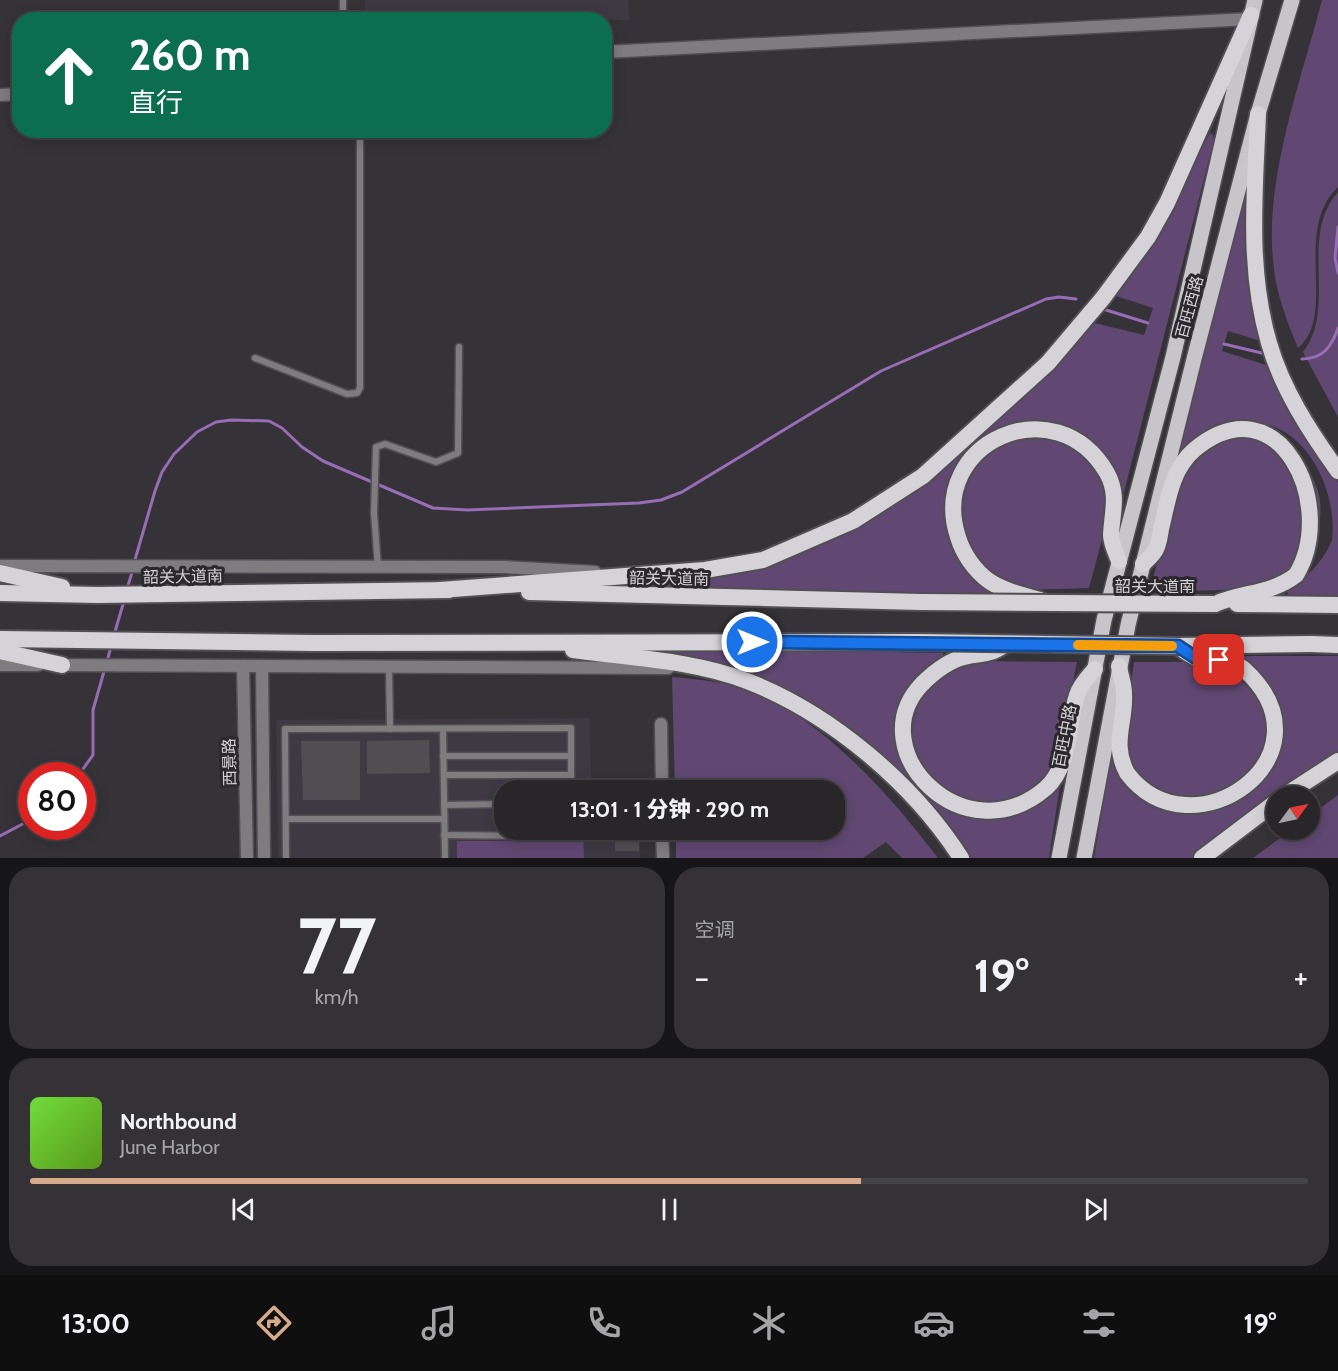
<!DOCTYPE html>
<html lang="zh">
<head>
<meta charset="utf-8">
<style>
	:root { --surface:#282629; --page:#343235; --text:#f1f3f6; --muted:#a5a5a8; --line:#444346; --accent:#d6ab8b }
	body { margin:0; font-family:Cabin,"Noto Sans SC",sans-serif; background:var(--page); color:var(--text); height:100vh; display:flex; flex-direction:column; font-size:22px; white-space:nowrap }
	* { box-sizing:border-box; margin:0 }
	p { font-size:20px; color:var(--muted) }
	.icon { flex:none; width:33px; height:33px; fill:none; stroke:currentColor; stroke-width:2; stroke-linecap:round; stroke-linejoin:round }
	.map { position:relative; height:858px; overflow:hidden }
	.sheet { display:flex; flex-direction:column; gap:9px; padding:9px; background:#161517; flex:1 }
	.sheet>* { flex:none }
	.top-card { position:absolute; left:12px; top:12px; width:600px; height:126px; border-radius:24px; box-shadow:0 3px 15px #0003,0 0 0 2px var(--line); background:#0b6e4f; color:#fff; overflow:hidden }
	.needle { width:39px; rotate:57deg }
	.buttons { position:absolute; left:1266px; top:786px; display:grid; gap:12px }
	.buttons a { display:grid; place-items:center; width:54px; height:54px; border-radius:50%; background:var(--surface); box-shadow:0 3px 15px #0003,0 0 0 2px var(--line); font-size:30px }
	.speed { position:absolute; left:18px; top:762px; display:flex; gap:12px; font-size:30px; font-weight:700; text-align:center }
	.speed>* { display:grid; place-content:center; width:78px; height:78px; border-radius:50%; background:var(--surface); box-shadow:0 3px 15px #0003,0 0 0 2px var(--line); line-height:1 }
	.speed .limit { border:9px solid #d22; background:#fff; color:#111 }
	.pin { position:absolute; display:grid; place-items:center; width:51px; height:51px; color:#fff; margin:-26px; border-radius:12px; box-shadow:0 3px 9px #0006 }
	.me { position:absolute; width:66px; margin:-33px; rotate:90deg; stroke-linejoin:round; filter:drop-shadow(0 0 4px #0008) }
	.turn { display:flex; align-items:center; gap:21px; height:126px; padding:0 18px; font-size:27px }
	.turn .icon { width:78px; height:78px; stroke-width:2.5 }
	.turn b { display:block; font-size:42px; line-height:51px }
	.big { font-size:45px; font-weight:800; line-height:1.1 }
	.sheet .tile { flex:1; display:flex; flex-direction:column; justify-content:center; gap:9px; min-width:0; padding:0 21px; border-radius:24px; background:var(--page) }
	.sheet .dial { align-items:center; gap:0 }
	.dial b { font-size:78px; line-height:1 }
	.song { display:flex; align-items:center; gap:18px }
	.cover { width:72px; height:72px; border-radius:9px; background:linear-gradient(135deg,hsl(100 70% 55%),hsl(90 70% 35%)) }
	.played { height:6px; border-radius:3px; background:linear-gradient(90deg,var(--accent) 65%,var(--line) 65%) }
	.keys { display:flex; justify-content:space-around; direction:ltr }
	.heat { display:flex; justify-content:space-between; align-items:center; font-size:33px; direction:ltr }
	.sheet .tiles { flex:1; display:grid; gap:9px; grid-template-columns:1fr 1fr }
	.tile:last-child { grid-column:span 2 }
	.trip { position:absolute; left:494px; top:780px; width:351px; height:60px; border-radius:24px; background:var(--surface); box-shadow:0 3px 15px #0003,0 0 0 2px var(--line); font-weight:800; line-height:60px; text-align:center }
	.tab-bar { display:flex; height:96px; justify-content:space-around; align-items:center; background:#100f10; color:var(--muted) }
	.tab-bar .icon { width:42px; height:42px }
	.tab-bar .selected { color:var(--accent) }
	.tab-bar b { font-size:27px; color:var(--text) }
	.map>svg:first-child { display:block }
	.built { fill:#3f3943 }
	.green { fill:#604872 }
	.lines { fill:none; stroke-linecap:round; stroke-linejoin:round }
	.stream { stroke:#976db6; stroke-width:3 }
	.building { fill:#514e53 }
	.service-casing { stroke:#514f53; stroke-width:9 }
	.minor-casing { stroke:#514f53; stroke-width:15 }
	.tertiary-casing { stroke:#514f53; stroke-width:15 }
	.primary-casing { stroke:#514f53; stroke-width:18 }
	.trunk-casing { stroke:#514f53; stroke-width:20 }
	.service { stroke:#7e7c7f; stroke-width:6 }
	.minor { stroke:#7e7c7f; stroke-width:12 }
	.tertiary { stroke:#7e7c7f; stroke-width:12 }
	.primary { stroke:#c7c5c9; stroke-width:15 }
	.trunk { stroke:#d6d3d8; stroke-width:16 }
	.trunk-bridge-casing { stroke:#514f53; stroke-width:20; stroke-linecap:butt }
	.trunk-bridge { stroke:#d6d3d8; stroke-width:16 }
	.route-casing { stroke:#114b97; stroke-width:15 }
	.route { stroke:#1a73e8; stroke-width:10 }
	.slow { stroke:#f59e0b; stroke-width:10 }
	.labels { text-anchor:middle; stroke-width:6; stroke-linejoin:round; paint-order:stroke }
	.street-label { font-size:16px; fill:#d3d1d4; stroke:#2b292d }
</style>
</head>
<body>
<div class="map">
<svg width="1338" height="858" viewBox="0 0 1338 858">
	<rect width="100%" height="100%" fill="#353337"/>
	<g class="built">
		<path d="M365 0H628L629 20 365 19Z"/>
		<path d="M590 718 591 778H639V790H504V830H640V858H278L276 720Z"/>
	</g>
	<g class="green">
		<path d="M1322 0H1338V187C1292 230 1338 315 1298 348 1286 319 1275 291 1273 260 1265 176 1301 81 1322 0Z"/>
		<path d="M1210 133 1213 135 1214 140 1124 492 1120 491C1100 444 1085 424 1030 422 1016 431 961 463 954 473 940 494 942 533 956 553 966 566 979 578 990 590L988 594 631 590 623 587 626 583 720 575 860 524 1052 370 1095 323 1144 335 1153 308 1116 296 1156 236Z"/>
		<path d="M1247 187 1261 341 1228 331 1222 351 1269 366 1309 439 1338 482V595H1289L1287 592C1306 577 1323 563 1332 540 1338 489 1304 420 1249 423 1235 424 1193 449 1178 456Z"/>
		<path d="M1338 192V417L1303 352C1338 307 1298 237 1338 192Z"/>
		<path d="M1033 436 1058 438 1080 451 1105 483 1111 506 1089 588C1065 588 1038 592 1015 586 960 572 946 498 983 459 997 445 1014 441 1033 436Z"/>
		<path d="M1243 437C1260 438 1281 443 1295 453 1302 459 1307 468 1311 475 1334 514 1313 564 1272 581 1239 595 1186 589 1150 590L1180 475C1198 455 1217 441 1243 437Z"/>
		<path d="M673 648 943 653V657L910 687 902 708 926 794C959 820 1002 831 1039 804 1046 799 1052 791 1060 785L1049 858H971L946 825 857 737 671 654 669 651Z"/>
		<path d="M1237 656H1338V753L1257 808 1193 858H1094L1111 757C1176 858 1338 759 1237 656Z"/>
		<path d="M977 661 1077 662 1057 760 1044 783 999 807C986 804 954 801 945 794 907 767 901 714 935 681 947 670 962 666 977 661Z"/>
		<path d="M1134 662H1200L1232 671 1263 703 1270 748 1218 807 1146 788 1128 758 1126 719Z"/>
		<path d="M672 677C707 680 743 684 774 701 839 738 893 799 938 858H902L886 842 863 858H676V830H834V790H675Z"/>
		<path d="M1338 795V858H1253L1291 830H1310V816Z"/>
		<path d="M529 830H583L584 858H457V841H529Z"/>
	</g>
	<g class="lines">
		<g class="stream">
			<path d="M1338 227 1335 258 1338 273"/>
			<path d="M1103 309 1148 323"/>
			<path d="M1224 344 1266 354"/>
			<path d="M1302 359C1323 359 1332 346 1338 328"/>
			<path d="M134 563 155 491 162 472 174 454 197 432 216 422 231 420 269 421 282 428 302 447 323 461 433 508 467 510 639 503 661 500 682 492 881 371 1046 299 1059 297 1076 299"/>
			<path d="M127 589 133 569"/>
			<path d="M114 635 124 601"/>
			<path d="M107 661 111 647"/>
			<path d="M78 776 93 755V710L105 668"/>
			<path d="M0 836 32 819"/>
		</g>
	</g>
	<g class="building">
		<path d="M429 740 430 773 367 774V741Z"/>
		<path d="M301 741H360V800H303Z"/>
		<rect x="615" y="830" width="24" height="21"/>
	</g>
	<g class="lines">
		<g class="service-casing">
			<g id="service">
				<path d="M343 0V20"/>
				<path d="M255 358 347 394 357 393 360 388V130"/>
				<path d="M378 567 374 513 376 447 385 444 436 462 458 453 459 347"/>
				<path d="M389 667 390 729"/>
				<path d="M443 729 445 858"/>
				<path d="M443 756H571"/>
				<path d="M444 775H571"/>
				<path d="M444 805 504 804"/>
				<path d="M286 819H444"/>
				<path d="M444 835 520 836"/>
				<path d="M286 858 285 729 571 728V790"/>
			</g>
		</g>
		<g class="minor-casing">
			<g id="minor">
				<path d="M604 52 1249 19"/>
				<path d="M0 95 20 94"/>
				<path d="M243 666 247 858"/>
				<path d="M262 666 264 858"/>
				<path d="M661 724 662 790"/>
				<path d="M662 830 663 858"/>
			</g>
		</g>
		<g class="tertiary-casing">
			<g id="tertiary">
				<path d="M0 566 505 567 595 572"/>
				<path d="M0 665H38"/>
				<path d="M55 665 668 668"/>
			</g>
		</g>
		<g class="primary-casing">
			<g id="primary">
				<path d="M1059 858 1104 620 1173 357 1255 0"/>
				<path d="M1084 858 1128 625 1194 359 1258 114 1292 0"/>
			</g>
		</g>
		<g class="trunk-casing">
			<g id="trunk">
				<path d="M1258 114C1255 191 1247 268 1269 343 1282 389 1310 432 1338 471"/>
				<path d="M1143 564C1147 560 1152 556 1155 551 1159 545 1160 535 1161 529 1168 501 1171 470 1194 450 1279 379 1338 506 1296 575 1272 594 1242 592 1215 604"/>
				<path d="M0 573 62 587"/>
				<path d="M440 590 705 570 763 560 853 521 923 476 1048 363 1103 298 1148 237 1167 203 1251 15"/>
				<path d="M529 592 921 602"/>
				<path d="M0 593 98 595 449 590"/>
				<path d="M1040 600C1023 595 1004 591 989 581 975 571 963 554 958 537 927 442 1056 385 1107 473 1119 495 1112 512 1111 535 1111 543 1116 553 1119 561"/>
				<path d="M1237 604 1338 605"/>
				<path d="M0 639 314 643 920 642"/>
				<path d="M1006 644C986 657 984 652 964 657 948 661 933 673 922 684 859 750 965 858 1046 788 1071 765 1067 725 1077 695 1080 685 1089 676 1095 669"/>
				<path d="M1311 644 1338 645"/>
				<path d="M573 650C630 658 693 660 747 681 830 713 913 783 961 858"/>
				<path d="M0 651 62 665"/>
				<path d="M1119 666C1120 675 1124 684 1124 693 1126 722 1111 743 1127 773 1191 858 1338 757 1245 670 1230 658 1214 663 1197 658 1190 656 1183 650 1178 646"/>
				<path d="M1284 796 1338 761"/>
				<path d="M1202 858 1276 802"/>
			</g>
		</g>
		<use href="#service" class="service"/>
		<use href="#minor" class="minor"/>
		<use href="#tertiary" class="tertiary"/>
		<use href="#primary" class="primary"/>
		<use href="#trunk" class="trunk"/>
		<g class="trunk-bridge-casing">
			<g id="trunk-bridge">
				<path d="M921 602 1215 604"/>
				<path d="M920 642 1178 646 1311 644"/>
			</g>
		</g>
		<use href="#trunk-bridge" class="trunk-bridge"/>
	</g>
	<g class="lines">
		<g class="route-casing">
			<path id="route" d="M752 642 1178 646 1196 658 1219 660"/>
		</g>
		<use href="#route" class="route"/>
		<path class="slow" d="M1078 645 1172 646"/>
	</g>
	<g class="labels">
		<g class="street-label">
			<text transform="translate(1189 307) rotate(-75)" y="6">百旺西路</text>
			<text transform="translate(183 576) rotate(-1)" y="6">韶关大道南</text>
			<text transform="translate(669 578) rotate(1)" y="6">韶关大道南</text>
			<text x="1155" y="592">韶关大道南</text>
			<text transform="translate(1064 736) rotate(-79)" y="6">百旺中路</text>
			<text transform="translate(229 762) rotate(-91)" y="6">西景路</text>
		</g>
	</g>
</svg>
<div class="buttons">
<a><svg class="needle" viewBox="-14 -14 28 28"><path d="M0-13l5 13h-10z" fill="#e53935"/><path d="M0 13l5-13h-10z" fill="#a5a5a8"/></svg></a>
</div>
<div class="speed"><div class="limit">80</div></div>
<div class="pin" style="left:1219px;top:660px;background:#d93025"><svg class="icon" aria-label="arrive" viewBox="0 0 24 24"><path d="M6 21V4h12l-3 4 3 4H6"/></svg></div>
<svg class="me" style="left:752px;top:642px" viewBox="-20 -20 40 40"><circle r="17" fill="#1a73e8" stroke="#fff" stroke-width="3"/><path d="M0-11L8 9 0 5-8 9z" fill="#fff"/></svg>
<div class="trip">13:01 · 1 分钟 · 290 m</div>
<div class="top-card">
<div class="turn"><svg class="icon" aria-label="ahead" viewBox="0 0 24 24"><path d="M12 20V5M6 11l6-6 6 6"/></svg><div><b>260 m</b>直行</div></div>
</div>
</div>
<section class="sheet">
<div class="tiles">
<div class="tile dial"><b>77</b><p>km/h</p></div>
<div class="tile"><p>空调</p>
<div class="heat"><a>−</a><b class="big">19°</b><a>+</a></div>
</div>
<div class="tile">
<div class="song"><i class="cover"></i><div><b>Northbound</b><p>June Harbor</p></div></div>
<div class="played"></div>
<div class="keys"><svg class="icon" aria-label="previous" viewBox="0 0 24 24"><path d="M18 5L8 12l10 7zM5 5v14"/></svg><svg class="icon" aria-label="pause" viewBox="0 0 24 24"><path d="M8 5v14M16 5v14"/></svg><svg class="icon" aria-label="next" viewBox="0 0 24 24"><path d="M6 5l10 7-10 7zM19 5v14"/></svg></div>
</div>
</div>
</section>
<nav class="tab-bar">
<b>13:00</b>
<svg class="icon selected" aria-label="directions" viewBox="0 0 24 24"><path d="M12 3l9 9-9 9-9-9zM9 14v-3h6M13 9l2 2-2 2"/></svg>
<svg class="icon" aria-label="music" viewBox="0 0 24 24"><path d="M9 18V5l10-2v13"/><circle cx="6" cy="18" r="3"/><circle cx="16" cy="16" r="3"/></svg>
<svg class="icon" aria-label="phone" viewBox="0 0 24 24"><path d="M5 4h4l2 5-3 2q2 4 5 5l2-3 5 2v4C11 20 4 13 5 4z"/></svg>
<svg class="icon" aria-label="climate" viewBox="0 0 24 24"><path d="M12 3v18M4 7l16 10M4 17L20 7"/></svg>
<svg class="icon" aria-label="car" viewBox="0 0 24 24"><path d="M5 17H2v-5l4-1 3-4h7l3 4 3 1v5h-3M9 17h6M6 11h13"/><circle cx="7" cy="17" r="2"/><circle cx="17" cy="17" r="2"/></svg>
<svg class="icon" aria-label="filters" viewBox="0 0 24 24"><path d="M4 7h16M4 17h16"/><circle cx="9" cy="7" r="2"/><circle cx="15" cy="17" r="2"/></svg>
<b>19°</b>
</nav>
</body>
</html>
